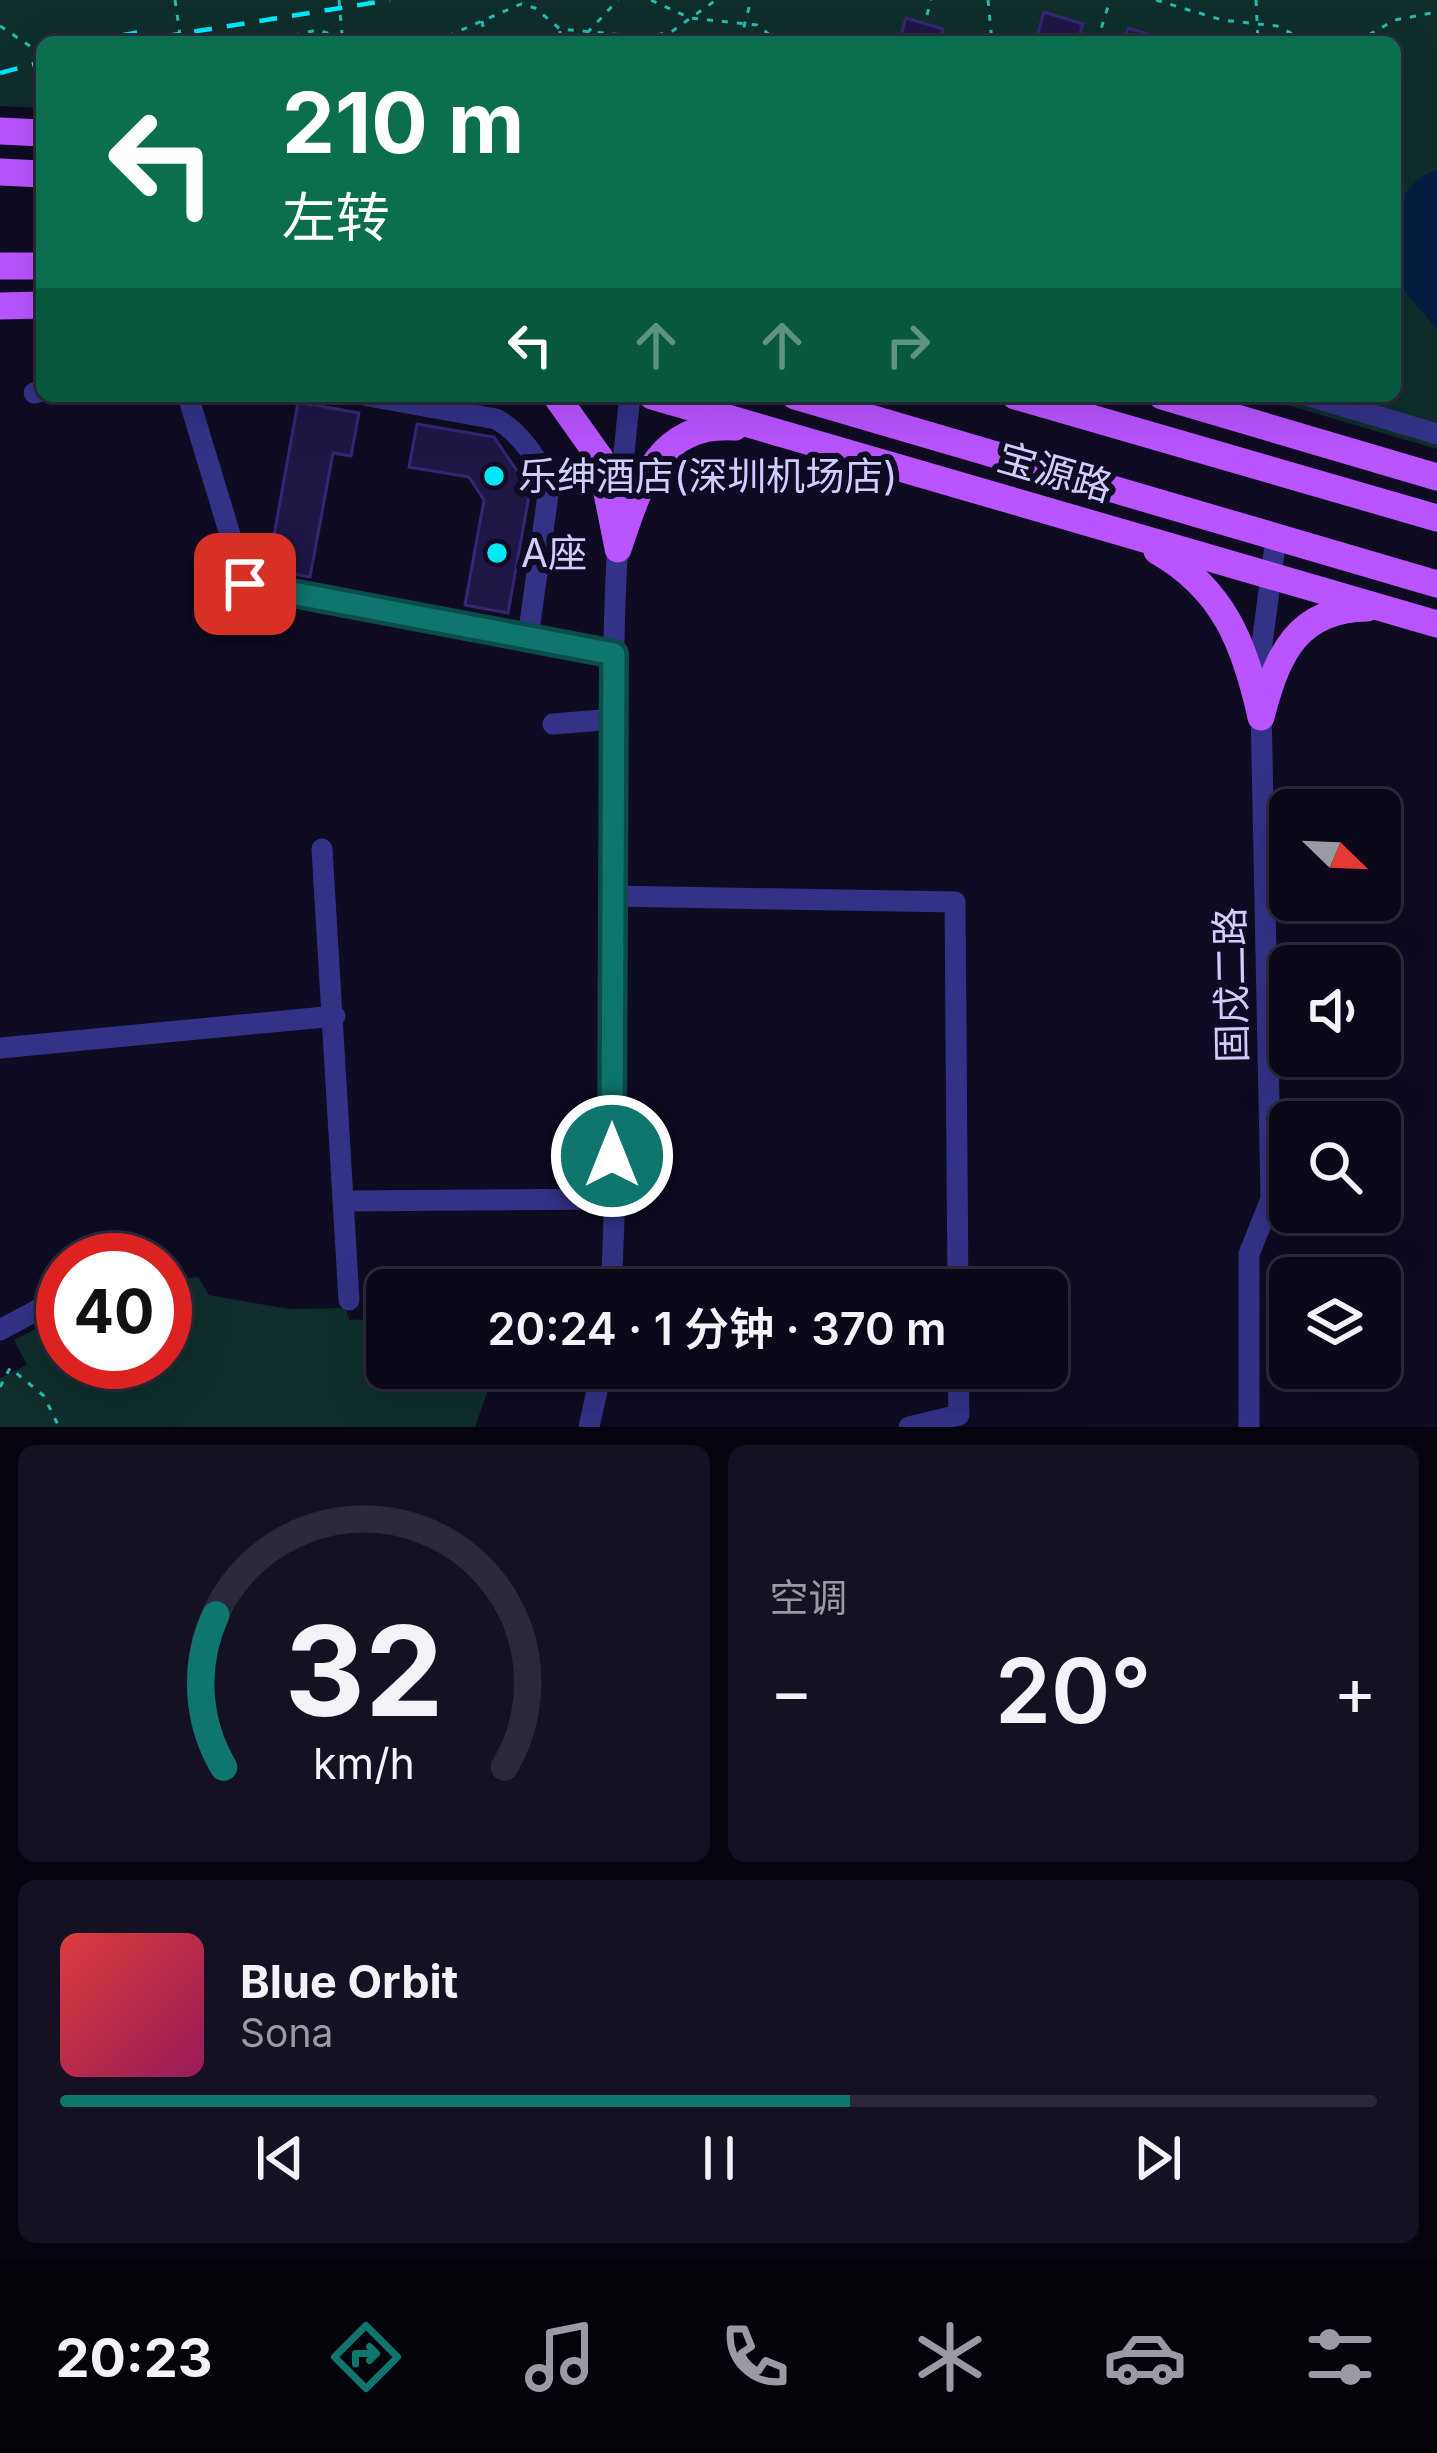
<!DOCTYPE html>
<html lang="zh">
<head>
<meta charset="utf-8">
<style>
	:root { --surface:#0b081a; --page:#141123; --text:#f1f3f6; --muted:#9a9aa2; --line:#2b2939; --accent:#0f766e }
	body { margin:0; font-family:Inter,"Noto Sans SC",sans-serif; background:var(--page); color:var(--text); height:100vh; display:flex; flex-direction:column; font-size:45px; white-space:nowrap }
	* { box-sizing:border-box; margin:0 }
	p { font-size:39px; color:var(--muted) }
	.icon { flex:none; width:66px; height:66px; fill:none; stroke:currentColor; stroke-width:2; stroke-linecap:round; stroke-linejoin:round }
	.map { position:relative; height:1427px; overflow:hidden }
	.panel { display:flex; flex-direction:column; gap:18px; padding:18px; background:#06040e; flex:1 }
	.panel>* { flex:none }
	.guide { position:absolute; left:36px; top:36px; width:1365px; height:366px; border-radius:18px; box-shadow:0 12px 48px #0002,0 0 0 3px var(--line); background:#0b6e4f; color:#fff; overflow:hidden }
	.needle { width:78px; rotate:113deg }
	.tools { position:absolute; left:1269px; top:789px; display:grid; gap:24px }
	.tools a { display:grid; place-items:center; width:132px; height:132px; border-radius:18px; background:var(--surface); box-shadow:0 12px 48px #0002,0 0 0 3px var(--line); font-size:60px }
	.speed { position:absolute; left:36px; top:1233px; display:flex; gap:24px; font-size:60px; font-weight:700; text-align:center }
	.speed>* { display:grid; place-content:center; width:156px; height:156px; border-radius:50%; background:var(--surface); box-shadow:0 12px 48px #0002,0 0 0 3px var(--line); line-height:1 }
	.speed .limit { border:18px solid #d22; background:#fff; color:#111 }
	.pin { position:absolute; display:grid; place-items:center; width:102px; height:102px; color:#fff; margin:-51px; border-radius:24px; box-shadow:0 6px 18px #0006 }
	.me { position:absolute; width:132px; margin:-66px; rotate:0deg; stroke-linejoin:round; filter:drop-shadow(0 0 9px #0008) }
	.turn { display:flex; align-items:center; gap:42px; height:252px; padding:0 48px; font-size:54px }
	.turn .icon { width:156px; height:156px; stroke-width:2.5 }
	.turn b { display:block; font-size:84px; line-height:102px }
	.lanes { display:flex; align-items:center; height:114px; padding:0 48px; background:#0003; justify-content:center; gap:60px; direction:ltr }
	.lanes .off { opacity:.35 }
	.big { font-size:90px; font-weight:600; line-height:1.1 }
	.panel .card { flex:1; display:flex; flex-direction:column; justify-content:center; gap:18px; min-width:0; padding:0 42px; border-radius:18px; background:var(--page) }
	.panel .dial { align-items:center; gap:0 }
	.dial svg { height:312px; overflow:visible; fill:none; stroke:var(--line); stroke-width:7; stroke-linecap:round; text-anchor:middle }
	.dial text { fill:var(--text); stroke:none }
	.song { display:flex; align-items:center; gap:36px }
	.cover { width:144px; height:144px; border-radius:18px; background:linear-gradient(135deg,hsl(0 70% 55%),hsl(330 70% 35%)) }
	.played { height:12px; border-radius:6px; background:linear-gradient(90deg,var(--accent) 60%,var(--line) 60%) }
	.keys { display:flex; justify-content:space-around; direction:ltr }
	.heat { display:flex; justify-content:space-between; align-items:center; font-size:66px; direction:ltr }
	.panel .tiles { flex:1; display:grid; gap:18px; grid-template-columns:1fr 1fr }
	.card:last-child { grid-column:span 2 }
	.trip { position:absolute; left:366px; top:1269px; width:702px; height:120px; border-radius:18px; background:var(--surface); box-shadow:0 12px 48px #0002,0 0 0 3px var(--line); font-weight:600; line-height:120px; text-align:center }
	.tabs { display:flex; height:192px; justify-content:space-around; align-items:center; background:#04030a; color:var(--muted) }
	.tabs .icon { width:84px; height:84px }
	.tabs .on { color:var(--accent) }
	.tabs b { font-size:54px; color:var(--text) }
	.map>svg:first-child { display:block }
	.green { fill:#0e2d2b }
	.water { fill:#051d42 }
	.building { fill:#1e1645; stroke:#332673; stroke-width:3 }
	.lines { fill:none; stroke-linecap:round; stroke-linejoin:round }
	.path { stroke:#23bdaf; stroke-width:3; stroke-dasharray:6 9; stroke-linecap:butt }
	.minor { stroke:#333286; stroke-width:21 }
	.major { stroke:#b954ff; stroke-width:27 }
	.rail { stroke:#00e7f8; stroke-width:4.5; stroke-dasharray:18 15; stroke-linecap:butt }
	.route-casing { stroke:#0a4d48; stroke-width:30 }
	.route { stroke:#0f766e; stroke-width:21 }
	.poi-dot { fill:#00e7f8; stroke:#0f0b22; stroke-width:4.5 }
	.labels { text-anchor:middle; stroke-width:12; stroke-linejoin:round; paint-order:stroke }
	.street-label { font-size:39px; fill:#d1cdff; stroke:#0f0b22 }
	.poi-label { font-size:39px; fill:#d1cdff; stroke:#0f0b22; text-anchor:start }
</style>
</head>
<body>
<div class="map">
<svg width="1437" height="1427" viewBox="0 0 1437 1427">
	<rect width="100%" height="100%" fill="#0f0b22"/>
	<g class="green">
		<path d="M0 0H1437V449L1256 396H1395V42H42V108L0 106Z"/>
		<path d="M198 1277 209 1295 289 1309 345 1308 350 1320 387 1318V1368H496L475 1427H0V1378L27 1365 14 1340 63 1315V1362H165V1282Z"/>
	</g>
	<path class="water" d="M1437 169V329L1395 281C1395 234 1386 190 1437 169Z"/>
	<g class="building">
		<path d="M1044 12 1083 24 1077 42 1036 40Z"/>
		<path d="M906 18 943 29 939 42H899Z"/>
		<path d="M1128 28 1165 39 1164 42H1123Z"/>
		<path d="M298 402 359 413 351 456 333 453 310 577 268 569Z"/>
		<path d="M417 424 494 437 530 490 508 613 465 605 484 500 469 477 409 467Z"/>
	</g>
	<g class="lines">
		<g class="path">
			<path d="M175 0 181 42"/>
			<path d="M339 0 342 34"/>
			<path d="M651 0 690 18 757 25 779 42"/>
			<path d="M988 0 992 42"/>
			<path d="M1156 0 1222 20 1277 26 1308 42"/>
			<path d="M1256 0 1258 42"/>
			<path d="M927 15 931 0"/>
			<path d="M482 21 486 42"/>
			<path d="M0 26 42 54"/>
			<path d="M560 31V42"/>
			<path d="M587 33 618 0"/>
			<path d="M264 42 317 30 359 42"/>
			<path d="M434 42 521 4 535 8 560 29 646 37 671 32 716 0"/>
			<path d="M740 42 751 0"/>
			<path d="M1097 42 1110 0"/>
			<path d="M1356 42 1395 20 1437 12"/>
			<path d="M0 1387 10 1368 44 1396 59 1427"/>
		</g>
		<g class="minor">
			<path d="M34 393 42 391"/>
			<path d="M188 396 245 584"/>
			<path d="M368 396 496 419C520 432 541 462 549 488L528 637"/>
			<path d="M1309 396 1437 434"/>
			<path d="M217 593 245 584 614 654"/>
			<path d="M553 724 614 719"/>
			<path d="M322 849 349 1300"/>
			<path d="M612 896 955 902 958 1290"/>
			<path d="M0 1048 335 1016"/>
			<path d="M346 1201 612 1199"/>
			<path d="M611 1290C627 992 595 693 630 396"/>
			<path d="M0 1330 60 1298"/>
			<path d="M589 1427 602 1368"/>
			<path d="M909 1427 959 1415 958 1368"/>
			<path d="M1249 1427V1254L1271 1199 1260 659 1276 538"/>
		</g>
		<g class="major">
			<path d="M0 131 42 133"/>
			<path d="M0 172 42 174"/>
			<path d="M0 266H42"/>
			<path d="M0 306 42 305"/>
			<path d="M556 396 600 458 617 543"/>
			<path d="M652 396 1437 624"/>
			<path d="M795 396 1437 584"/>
			<path d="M1015 396 1437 518"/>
			<path d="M1162 396 1437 477"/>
			<path d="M618 549C639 487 657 422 735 427"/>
			<path d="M1157 551C1224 589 1245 645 1261 717"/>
			<path d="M1262 713C1278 653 1298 609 1367 608"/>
		</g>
		<g class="rail">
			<path d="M87 42 144 31"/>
			<path d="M129 42 390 0"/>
			<path d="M0 73 42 62"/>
		</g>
	</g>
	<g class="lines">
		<g class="route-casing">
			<path id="route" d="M245 584 614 654 612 1156"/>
		</g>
		<use href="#route" class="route"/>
	</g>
	<g class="poi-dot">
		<circle cx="494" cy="476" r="12"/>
		<circle cx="497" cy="553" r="12"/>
	</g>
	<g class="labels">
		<g class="street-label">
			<text transform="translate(1055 472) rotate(16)" y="14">宝源路</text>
			<text transform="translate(1231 985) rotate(-91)" y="14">固戍二路</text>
		</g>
		<g class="poi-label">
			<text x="518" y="490">乐绅酒店(深圳机场店)</text>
			<text x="521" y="567">A座</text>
		</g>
	</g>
</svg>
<div class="tools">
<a><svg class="needle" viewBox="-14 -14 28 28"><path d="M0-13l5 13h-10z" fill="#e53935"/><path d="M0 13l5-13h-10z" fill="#9a9aa2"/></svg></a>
<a><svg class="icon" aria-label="sound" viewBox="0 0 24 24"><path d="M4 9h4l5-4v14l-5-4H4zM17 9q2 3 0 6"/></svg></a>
<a><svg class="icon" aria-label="search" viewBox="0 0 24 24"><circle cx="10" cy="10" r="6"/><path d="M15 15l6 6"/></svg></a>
<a><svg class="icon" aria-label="layers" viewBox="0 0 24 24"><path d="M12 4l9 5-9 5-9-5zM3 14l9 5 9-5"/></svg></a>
</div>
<div class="speed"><div class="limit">40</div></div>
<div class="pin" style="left:245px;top:584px;background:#d93025"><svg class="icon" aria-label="arrive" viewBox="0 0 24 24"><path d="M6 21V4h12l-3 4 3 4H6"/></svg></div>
<svg class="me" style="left:612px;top:1156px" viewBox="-20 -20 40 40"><circle r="17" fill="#0f766e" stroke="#fff" stroke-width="3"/><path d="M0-11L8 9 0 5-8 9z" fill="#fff"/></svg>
<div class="trip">20:24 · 1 分钟 · 370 m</div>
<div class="guide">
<div class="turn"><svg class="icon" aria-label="left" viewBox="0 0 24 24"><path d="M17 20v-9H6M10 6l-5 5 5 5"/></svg><div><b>210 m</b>左转</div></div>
<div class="lanes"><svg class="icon" aria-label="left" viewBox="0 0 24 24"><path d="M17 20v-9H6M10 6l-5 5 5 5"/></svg><svg class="icon off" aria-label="ahead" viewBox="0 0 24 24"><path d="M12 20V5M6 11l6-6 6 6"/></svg><svg class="icon off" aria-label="ahead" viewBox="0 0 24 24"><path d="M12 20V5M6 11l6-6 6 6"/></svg><svg class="icon off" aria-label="right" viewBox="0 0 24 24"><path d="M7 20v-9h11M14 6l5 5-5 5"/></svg></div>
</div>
</div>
<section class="panel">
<div class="tiles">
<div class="card dial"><svg viewBox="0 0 100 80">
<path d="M14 69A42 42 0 1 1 86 69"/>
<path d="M14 69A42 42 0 0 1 12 30" stroke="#0f766e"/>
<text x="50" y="56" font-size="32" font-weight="700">32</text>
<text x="50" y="72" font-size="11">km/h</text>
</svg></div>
<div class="card"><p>空调</p>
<div class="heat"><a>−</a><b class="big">20°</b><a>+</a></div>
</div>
<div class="card">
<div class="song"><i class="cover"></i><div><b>Blue Orbit</b><p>Sona</p></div></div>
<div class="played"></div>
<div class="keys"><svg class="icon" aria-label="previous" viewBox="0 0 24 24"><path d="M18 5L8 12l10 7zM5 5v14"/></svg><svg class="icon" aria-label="pause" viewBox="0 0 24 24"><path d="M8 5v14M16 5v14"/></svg><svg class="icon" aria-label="next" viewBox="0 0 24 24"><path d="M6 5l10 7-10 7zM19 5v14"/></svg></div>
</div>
</div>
</section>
<nav class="tabs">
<b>20:23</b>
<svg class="icon on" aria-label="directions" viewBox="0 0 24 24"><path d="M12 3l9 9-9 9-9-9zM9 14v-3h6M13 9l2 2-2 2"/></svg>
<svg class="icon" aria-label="music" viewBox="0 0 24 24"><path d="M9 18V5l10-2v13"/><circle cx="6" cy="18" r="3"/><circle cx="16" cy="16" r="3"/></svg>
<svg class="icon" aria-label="phone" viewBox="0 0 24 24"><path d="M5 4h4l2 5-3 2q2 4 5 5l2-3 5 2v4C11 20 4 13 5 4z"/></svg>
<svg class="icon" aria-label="climate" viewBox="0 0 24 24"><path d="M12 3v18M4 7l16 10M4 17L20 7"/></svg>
<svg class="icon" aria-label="car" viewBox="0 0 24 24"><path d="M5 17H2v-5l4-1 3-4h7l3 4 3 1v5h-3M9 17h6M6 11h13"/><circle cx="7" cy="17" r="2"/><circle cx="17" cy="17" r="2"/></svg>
<svg class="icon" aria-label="filters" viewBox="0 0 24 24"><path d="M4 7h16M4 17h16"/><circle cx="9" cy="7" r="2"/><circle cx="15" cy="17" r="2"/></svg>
</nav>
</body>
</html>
